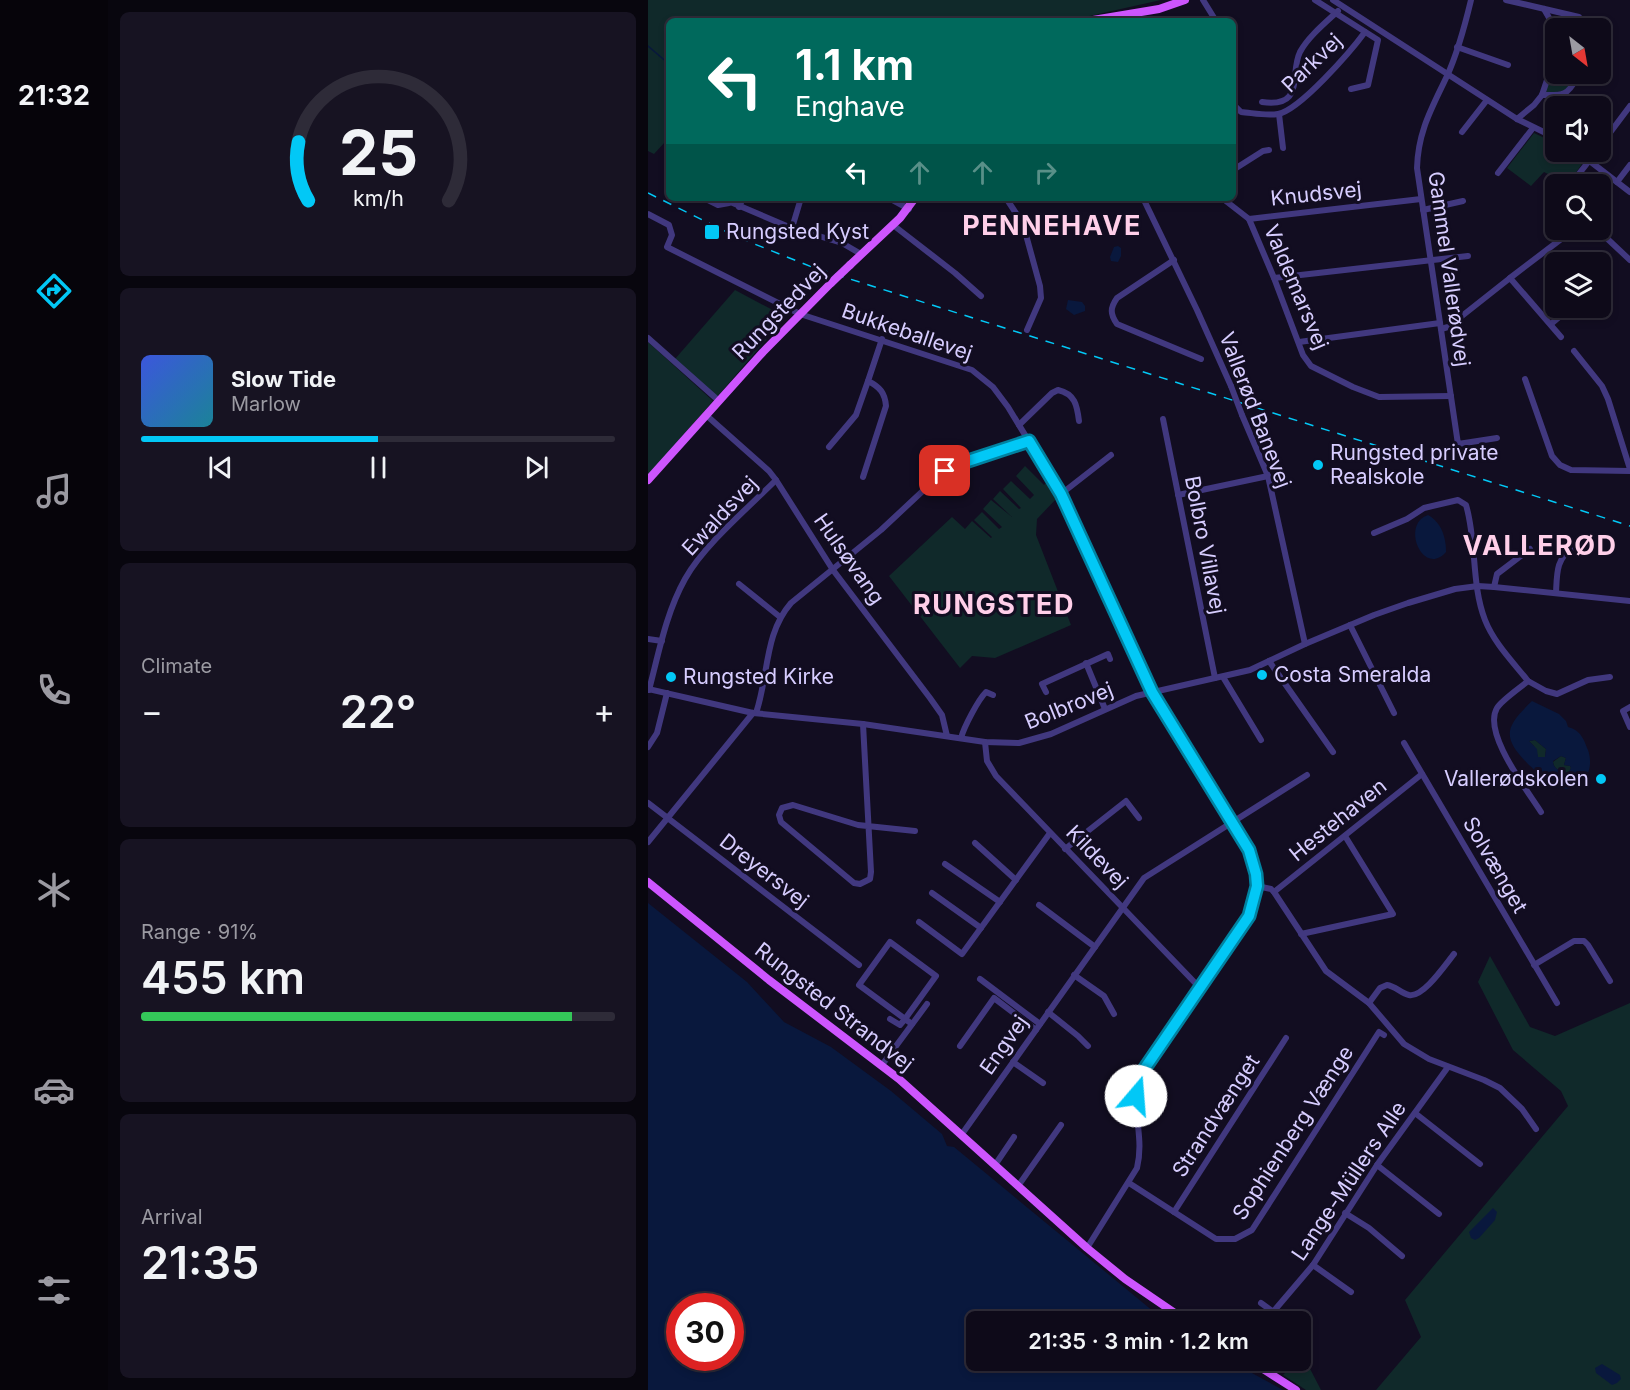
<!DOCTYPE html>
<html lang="en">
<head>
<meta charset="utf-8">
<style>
	:root { --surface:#0e0a19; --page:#171322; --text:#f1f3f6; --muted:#9b9aa2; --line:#2e2b38; --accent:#02c8f6 }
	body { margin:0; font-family:Inter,sans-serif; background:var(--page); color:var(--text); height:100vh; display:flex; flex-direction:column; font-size:22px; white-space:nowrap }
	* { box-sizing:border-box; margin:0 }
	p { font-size:20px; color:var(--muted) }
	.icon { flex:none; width:33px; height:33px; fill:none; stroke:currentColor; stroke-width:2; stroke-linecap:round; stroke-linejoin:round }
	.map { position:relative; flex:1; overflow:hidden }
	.panel { display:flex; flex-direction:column; gap:12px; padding:12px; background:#08060e; width:540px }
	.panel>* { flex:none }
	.top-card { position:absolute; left:18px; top:18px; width:570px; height:183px; border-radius:9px; box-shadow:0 3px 9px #0003,0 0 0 2px var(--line); background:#00695c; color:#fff; overflow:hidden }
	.needle { width:39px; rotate:149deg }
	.buttons { position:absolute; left:897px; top:18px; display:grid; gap:12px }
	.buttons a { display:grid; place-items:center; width:66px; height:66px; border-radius:9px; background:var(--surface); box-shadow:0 3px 9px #0003,0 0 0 2px var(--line); font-size:30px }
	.speed { position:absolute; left:18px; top:1293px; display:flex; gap:12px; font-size:30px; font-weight:700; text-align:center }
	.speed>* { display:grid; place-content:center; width:78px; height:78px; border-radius:50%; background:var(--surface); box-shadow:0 3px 9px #0003,0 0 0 2px var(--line); line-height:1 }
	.speed .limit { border:9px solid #d22; background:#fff; color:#111 }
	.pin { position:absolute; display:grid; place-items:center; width:51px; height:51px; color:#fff; margin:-26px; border-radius:12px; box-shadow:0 3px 9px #0006 }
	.me { position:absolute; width:66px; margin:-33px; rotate:18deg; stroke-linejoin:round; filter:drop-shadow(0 0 4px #0008) }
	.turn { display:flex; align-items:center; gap:21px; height:126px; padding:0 30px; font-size:27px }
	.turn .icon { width:78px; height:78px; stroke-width:2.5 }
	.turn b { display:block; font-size:42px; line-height:51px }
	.lanes { display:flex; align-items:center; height:57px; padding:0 30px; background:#0003; justify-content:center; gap:30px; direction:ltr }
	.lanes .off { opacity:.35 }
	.big { font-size:45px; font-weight:600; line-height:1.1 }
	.panel .card { flex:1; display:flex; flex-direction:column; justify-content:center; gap:9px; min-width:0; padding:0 21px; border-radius:9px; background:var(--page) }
	.panel .dial { align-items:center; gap:0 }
	.dial svg { height:156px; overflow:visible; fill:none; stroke:var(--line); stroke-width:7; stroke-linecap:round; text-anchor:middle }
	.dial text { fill:var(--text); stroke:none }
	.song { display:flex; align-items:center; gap:18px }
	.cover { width:72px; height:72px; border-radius:9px; background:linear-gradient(135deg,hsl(230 70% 55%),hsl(190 70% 35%)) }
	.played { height:6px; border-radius:3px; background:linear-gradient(90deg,var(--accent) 50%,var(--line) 50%) }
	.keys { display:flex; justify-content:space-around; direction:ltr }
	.heat { display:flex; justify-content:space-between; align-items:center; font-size:33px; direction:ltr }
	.charge { height:9px; border-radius:4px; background:linear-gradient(90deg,#34c759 91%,var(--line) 0) }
	.trip { position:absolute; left:318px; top:1311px; width:345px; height:60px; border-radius:9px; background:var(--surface); box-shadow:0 3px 9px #0003,0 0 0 2px var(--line); font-weight:600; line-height:60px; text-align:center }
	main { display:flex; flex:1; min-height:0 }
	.dock { display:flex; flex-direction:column; width:108px; justify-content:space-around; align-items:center; background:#06040a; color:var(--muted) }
	.dock .icon { width:42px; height:42px }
	.dock .selected { color:var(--accent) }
	.dock b { font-size:27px; color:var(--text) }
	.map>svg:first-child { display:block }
	.green { fill:#10292a }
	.water { fill:#09183d; fill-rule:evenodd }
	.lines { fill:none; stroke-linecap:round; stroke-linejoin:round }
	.stream { stroke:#09183d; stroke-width:1.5 }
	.minor { stroke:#41387f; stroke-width:6 }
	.major { stroke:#cd55fe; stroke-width:8 }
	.rail { stroke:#02c8f6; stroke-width:1.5; stroke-dasharray:9 8; stroke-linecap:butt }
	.minor-bridge { stroke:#41387f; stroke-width:6 }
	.major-bridge { stroke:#cd55fe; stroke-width:8 }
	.route-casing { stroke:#0182a0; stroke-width:15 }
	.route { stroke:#02c8f6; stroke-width:10 }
	.poi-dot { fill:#02c8f6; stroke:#120d21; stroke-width:2 }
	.labels { text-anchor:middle; stroke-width:6; stroke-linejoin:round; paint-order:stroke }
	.street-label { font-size:21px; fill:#d7cdff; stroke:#120d21 }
	.poi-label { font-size:21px; fill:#d7cdff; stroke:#120d21; text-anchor:start }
	.district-label { font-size:27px; font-weight:bold; letter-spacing:1.5px; fill:#ffcfe9; stroke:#120d21 }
</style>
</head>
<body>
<main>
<nav class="dock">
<b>21:32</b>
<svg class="icon selected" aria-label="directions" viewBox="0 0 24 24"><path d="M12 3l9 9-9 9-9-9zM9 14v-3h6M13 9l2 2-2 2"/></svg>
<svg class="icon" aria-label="music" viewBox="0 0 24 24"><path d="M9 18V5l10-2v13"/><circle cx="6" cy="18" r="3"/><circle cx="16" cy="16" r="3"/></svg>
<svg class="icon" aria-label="phone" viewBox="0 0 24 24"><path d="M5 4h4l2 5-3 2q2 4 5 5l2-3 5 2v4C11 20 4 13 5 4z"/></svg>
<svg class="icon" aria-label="climate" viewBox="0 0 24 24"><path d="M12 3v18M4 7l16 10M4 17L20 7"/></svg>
<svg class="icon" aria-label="car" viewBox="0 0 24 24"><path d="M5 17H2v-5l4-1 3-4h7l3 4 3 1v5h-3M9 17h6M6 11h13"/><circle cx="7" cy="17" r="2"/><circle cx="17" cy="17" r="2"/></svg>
<svg class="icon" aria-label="filters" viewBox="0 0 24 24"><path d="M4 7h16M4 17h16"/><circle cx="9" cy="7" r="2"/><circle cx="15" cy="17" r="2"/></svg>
</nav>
<section class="panel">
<div class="card dial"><svg viewBox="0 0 100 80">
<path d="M14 69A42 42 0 1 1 86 69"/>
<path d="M14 69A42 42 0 0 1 9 39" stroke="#02c8f6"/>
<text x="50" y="56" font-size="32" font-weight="700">25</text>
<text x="50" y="72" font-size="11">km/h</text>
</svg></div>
<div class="card">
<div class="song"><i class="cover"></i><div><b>Slow Tide</b><p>Marlow</p></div></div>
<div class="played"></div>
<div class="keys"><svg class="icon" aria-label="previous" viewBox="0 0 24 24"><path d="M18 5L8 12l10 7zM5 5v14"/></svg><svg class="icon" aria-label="pause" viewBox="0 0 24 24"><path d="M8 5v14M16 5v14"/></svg><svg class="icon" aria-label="next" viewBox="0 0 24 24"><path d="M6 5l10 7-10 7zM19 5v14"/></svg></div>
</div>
<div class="card"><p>Climate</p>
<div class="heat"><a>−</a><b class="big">22°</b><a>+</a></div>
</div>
<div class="card"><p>Range · 91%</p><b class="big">455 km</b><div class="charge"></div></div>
<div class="card"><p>Arrival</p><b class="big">21:35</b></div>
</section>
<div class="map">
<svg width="982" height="1390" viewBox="0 0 982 1390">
	<rect width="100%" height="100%" fill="#120d21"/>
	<g class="green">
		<path d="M0 0H513L419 21H21V141L17 142 6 154 0 151Z"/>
		<path d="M901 78 925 79 917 91 898 93Z"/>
		<path d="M886 133 907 143 908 152H923L936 161 920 184 896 172 883 186 859 168Z"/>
		<path d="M87 290 134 315 135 320 69 397 27 359Z"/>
		<path d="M0 342 65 401 0 475Z"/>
		<path d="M377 466 396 485 400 481 410 497 389 519 388 535 423 625 347 658 324 656 312 668 241 576 304 517 317 529 324 521 343 538 344 537 326 520 334 512 351 529 354 527 335 509 343 500 364 517 345 499 352 491 371 509 373 508 355 489 363 481 382 499 386 495 368 476Z"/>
		<path d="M887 740 898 749 897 757H890L886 746 881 741Z"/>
		<path d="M913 756 918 758 916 765 922 766 923 768 920 774C913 771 906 770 905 762Z"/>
		<path d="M842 956 882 1027 907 1036 982 1003V1390H728L773 1337 757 1300 920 1106 913 1091 865 1050 830 982Z"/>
		<path d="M658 1353 660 1355 659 1363 673 1390H658L635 1375 644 1366 654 1363Z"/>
	</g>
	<g class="water">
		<path d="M470 246 473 248V256L470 262 463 261 462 257 466 247Z"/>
		<path d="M420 300 434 302 437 306V311L426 315 418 309Z"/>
		<path d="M780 515C794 523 798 538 798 552 775 578 752 524 780 515Z"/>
		<path d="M884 701 911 714 918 721 920 727C933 730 936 740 940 750 949 776 927 799 902 784 894 779 888 771 881 765 853 737 857 727 884 701ZM887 740 898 749 897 757H890L889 749 881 741ZM913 756 918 758 916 765 922 766 923 768 920 773C913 771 905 770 905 761Z"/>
		<path d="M0 903 99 982 136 1022 183 1047 243 1091 294 1134 299 1146 306 1147 517 1321 328 1322V1360L582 1361 635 1390H0ZM32 1306H82V1358H32Z"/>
		<path d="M845 1208 849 1212 847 1220 831 1238 827 1240 823 1238 821 1232Z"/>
		<path d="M954 1364 972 1375 973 1379 969 1383 964 1385 948 1373 947 1368Z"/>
	</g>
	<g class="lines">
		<path class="stream" d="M0 46 21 64"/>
		<g class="minor">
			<path d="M555 0 568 21"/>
			<path d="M667 0 730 40 720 85 703 89"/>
			<path d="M685 0 869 119 908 138"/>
			<path d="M823 0C817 25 810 52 799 76 784 108 770 131 769 168L810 444 849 438"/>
			<path d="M858 0 931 17"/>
			<path d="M896 9 908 30"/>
			<path d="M809 47 860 65"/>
			<path d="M894 95C913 95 919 97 928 79"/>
			<path d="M614 102C658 108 641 74 652 52 660 37 677 23 690 11"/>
			<path d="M585 104 593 112C605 113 618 116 630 114 652 110 703 51 717 32"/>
			<path d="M631 114 635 148"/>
			<path d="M869 119 886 105 894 95 900 77 903 47 908 34"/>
			<path d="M814 132 839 100"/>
			<path d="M952 146 982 106"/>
			<path d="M930 152 982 192"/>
			<path d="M585 170 615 151 621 150"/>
			<path d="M850 173 885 128"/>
			<path d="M969 182 982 165"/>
			<path d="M923 184 948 152"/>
			<path d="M56 198 70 205 81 203"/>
			<path d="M73 198 141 227 194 243 213 254"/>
			<path d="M241 198 261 209"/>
			<path d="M358 198 375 224 392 286 393 298 379 330"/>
			<path d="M495 198 549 310 583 386"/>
			<path d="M574 198 601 219 773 199"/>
			<path d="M91 207 95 198"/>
			<path d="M775 210 815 201"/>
			<path d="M0 214 21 225 24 235 19 247 152 314 324 370 345 387 360 407 413 494 504 691 601 850 608 874 609 886 601 916 497 1068C478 1108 498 1130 489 1168L439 1248"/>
			<path d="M601 219 626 278 655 355 663 366 705 387 731 397 803 396"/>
			<path d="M245 225 307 273 333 296"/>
			<path d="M144 228 153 198"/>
			<path d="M950 230 982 260"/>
			<path d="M526 260 469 298C462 308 462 314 469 324L553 359"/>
			<path d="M626 278 820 256"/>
			<path d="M862 278 925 230"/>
			<path d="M903 324 922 308"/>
			<path d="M793 329 800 327 862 278 913 337"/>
			<path d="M0 338 71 401"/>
			<path d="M651 342 792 323"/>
			<path d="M926 351 954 386 960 399 982 469"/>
			<path d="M877 379 904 456 912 465 923 470 982 471"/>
			<path d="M58 415 121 471 128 480 185 570 282 698 294 715 299 736"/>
			<path d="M594 415 620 476 657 644"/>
			<path d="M515 419 567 678"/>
			<path d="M371 425 404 393 410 390C427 394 429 405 431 421"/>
			<path d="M181 447 208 415 220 381"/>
			<path d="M215 477 238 406C237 393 232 387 220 381L234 339"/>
			<path d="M413 494 463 455"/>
			<path d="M530 495 620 476"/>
			<path d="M726 533 759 519 776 508 810 500 818 505C829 542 823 584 837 620 846 643 865 662 880 681 872 688 854 700 849 708 834 733 880 791 893 812"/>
			<path d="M91 584 132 617"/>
			<path d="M846 587 849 574 882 549"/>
			<path d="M908 593C909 573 908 559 925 547"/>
			<path d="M702 625 746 713"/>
			<path d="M0 639 14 641"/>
			<path d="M621 661 685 752"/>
			<path d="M438 663 457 709"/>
			<path d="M575 677 613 740"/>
			<path d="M880 681 898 691 909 694 940 680 962 677"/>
			<path d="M0 689 105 713 215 724 337 742 371 743 403 734 488 696 602 670 657 644 726 615 760 603 807 589 830 586 846 587 982 601"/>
			<path d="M1 690C11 652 18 613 37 579 56 545 100 508 128 480"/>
			<path d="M398 692 394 684 460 654 462 659"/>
			<path d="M982 707 975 711 982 727"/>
			<path d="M108 713C121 675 116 634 143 603L233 530 294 473 319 461 381 441"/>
			<path d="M215 724 223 872 222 879 212 884 206 883 133 822 131 815 134 808 145 805 210 825 267 831"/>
			<path d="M313 738C316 727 330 700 338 692L345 695"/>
			<path d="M337 742 339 761 348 776 552 988"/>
			<path d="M756 743 909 1003"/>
			<path d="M0 747 9 733 19 693"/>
			<path d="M0 803 211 965"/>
			<path d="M0 842 105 713"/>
			<path d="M327 843 368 880"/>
			<path d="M417 849 478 801 491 818"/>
			<path d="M297 864 352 902"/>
			<path d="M609 886 623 889 626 892 678 971 721 1003 756 1044 781 1059 836 1080 852 1088 874 1109 888 1129"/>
			<path d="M626 892 774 774"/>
			<path d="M284 893 333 928"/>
			<path d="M391 905 447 947"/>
			<path d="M271 922 314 954 402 833"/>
			<path d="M653 934 745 914 697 836"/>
			<path d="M886 965 926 941H936L940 945 962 981"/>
			<path d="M426 975 456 996 466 1014"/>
			<path d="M332 979 392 1024"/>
			<path d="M721 1003 732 988 739 985C747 986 753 993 761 995 775 998 797 965 806 954"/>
			<path d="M400 1012 430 1036 440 1046"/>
			<path d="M242 1019 252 1025 257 1019 288 976 242 942 211 985 257 1019 264 1024"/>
			<path d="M312 1046 346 998 388 1030"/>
			<path d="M365 1062 395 1083"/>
			<path d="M234 1065 279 1004"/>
			<path d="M767 1113 832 1164"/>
			<path d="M314 1134 496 878 659 775"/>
			<path d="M347 1165 366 1137"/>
			<path d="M729 1165 791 1214"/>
			<path d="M481 1183 568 1239H587L604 1230 731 1032 736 1035"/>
			<path d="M370 1186 413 1125"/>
			<path d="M526 1212 638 1038"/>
			<path d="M697 1213 721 1228 754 1256"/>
			<path d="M665 1265 703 1292"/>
			<path d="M613 1303 639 1322"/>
			<path d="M625 1312 665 1265 729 1165 800 1067"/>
		</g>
		<g class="major">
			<path d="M439 21 511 9 537 0"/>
			<path d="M202 265 252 218 267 198"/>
			<path d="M0 480 115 352 183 283"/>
			<path d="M0 882 121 980 251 1079 439 1248 477 1279 540 1322"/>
			<path d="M601 1360 648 1390"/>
		</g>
		<path class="rail" d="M0 193 89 237 164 267 982 526"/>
		<path class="minor-bridge" d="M583 386 594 415"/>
		<path class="major-bridge" d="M183 283 202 265"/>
	</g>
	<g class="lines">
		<g class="route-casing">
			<path id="route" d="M297 471 320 461 381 441 413 494 504 692 601 850 608 874 609 886 601 916 497 1068 491 1082 488 1096"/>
		</g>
		<use href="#route" class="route"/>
	</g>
	<g class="poi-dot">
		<rect x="56" y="224" width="16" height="16" rx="3"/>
		<circle cx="670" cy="465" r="6"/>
		<circle cx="614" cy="675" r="6"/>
		<circle cx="23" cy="677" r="6"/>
		<circle cx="953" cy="779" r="6"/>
	</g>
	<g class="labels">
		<g class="street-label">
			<text transform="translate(664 63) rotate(-44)" y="7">Parkvej</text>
			<text transform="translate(668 194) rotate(-6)" y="7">Knudsvej</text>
			<text transform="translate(801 269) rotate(82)" y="7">Gammel Vallerødvej</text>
			<text transform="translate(648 287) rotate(67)" y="7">Valdemarsvej</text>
			<text transform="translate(131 312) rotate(-46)" y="7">Rungstedvej</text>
			<text transform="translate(259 332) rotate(19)" y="7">Bukkeballevej</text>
			<text transform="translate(607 410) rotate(69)" y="7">Vallerød Banevej</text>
			<text transform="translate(72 516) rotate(-47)" y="7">Ewaldsvej</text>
			<text transform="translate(557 545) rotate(79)" y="7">Bolbro Villavej</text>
			<text transform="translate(201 559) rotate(55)" y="7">Hulsøvang</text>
			<text transform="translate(421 706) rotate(-22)" y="7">Bolbrovej</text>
			<text transform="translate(690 820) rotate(-39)" y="7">Hestehaven</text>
			<text transform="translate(449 857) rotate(46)" y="7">Kildevej</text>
			<text transform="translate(847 865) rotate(60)" y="7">Solvænget</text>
			<text transform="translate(116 871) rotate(38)" y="7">Dreyersvej</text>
			<text transform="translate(186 1007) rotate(38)" y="7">Rungsted Strandvej</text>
			<text transform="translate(356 1045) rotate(-55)" y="7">Engvej</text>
			<text transform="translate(568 1116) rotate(-57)" y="7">Strandvænget</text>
			<text transform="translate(645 1133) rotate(-57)" y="7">Sophienberg Vænge</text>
			<text transform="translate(701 1181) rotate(-56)" y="7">Lange-Müllers Alle</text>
		</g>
		<g class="poi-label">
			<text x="78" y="239">Rungsted Kyst</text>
			<text x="682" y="460">Rungsted private<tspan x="682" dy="24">Realskole</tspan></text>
			<text x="626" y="682">Costa Smeralda</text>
			<text x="35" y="684">Rungsted Kirke</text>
			<text x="941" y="786" text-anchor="end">Vallerødskolen</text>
		</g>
		<g class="district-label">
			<text x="404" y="235">PENNEHAVE</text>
			<text x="892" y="555">VALLERØD</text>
			<text x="346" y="614">RUNGSTED</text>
		</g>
	</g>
</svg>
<div class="buttons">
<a><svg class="needle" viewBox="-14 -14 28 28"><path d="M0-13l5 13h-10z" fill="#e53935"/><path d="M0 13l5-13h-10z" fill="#9b9aa2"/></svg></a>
<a><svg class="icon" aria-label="sound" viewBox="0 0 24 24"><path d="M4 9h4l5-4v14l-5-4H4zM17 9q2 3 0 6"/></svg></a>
<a><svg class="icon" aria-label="search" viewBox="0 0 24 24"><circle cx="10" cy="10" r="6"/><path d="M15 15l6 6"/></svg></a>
<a><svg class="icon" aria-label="layers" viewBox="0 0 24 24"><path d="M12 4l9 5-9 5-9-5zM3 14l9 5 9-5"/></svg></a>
</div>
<div class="speed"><div class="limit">30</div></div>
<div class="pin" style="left:297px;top:471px;background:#d93025"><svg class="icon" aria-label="arrive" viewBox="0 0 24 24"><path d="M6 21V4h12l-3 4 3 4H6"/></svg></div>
<svg class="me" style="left:488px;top:1096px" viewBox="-20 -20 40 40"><circle r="19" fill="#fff"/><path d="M0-13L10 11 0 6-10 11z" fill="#02c8f6"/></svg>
<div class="trip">21:35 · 3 min · 1.2 km</div>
<div class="top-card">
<div class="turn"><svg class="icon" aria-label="left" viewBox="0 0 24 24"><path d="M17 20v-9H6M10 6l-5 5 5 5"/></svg><div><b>1.1 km</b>Enghave</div></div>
<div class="lanes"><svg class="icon" aria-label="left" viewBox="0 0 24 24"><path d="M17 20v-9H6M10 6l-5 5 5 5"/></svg><svg class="icon off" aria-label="ahead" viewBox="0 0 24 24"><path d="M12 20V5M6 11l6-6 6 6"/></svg><svg class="icon off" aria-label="ahead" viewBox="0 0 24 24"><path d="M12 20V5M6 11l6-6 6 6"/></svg><svg class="icon off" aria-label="right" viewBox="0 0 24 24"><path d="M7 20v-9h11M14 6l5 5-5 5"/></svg></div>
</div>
</div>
</main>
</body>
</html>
